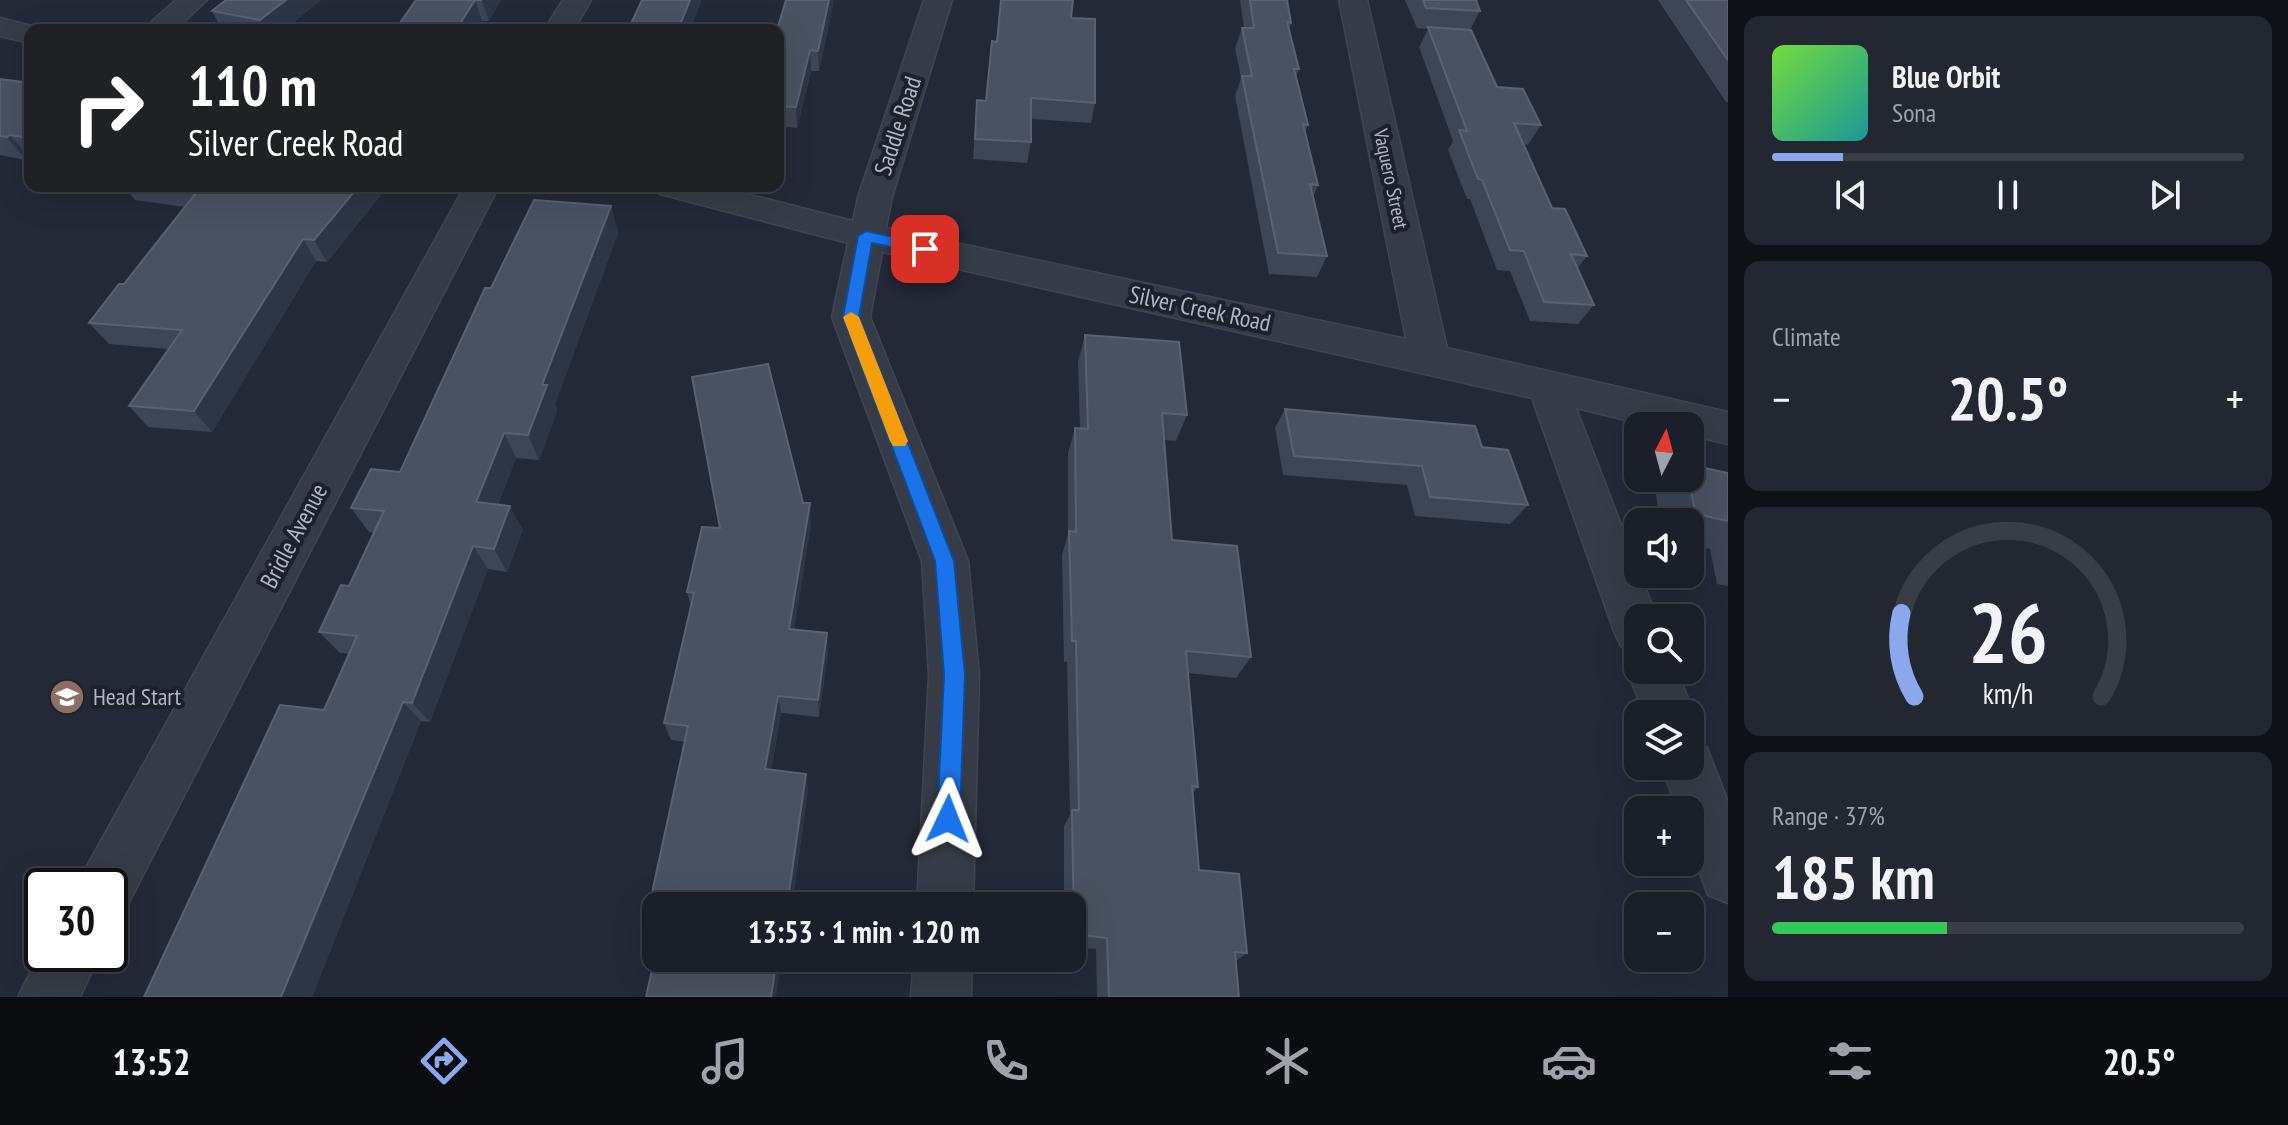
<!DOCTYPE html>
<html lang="en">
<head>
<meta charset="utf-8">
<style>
	:root { --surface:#1a1f29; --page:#232731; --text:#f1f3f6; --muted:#9fa2a8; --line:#383d46; --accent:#8ca8ed }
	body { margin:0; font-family:"PT Sans Narrow",sans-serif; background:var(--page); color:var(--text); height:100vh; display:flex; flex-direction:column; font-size:30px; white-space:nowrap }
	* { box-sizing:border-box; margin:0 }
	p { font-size:26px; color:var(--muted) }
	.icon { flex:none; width:44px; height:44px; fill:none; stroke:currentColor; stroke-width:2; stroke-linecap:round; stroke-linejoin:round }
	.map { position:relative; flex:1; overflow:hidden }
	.drawer { display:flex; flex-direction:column; gap:16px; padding:16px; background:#0e1117; width:560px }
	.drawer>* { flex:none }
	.banner { position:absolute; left:24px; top:24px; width:760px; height:168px; border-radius:16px; box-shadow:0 8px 32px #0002,0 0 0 2px var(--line); background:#202124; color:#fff; overflow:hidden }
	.needle { width:52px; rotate:6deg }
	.buttons { position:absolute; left:1624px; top:412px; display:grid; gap:16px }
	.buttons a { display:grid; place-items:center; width:80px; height:80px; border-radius:16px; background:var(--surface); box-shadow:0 8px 32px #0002,0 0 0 2px var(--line); font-size:40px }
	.speed { position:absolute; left:24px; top:868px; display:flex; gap:16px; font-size:40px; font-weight:700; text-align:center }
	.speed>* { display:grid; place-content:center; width:104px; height:104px; border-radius:50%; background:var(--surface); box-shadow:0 8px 32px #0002,0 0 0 2px var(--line); line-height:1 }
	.speed .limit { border:4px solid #111; border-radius:12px; background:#fff; color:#111 }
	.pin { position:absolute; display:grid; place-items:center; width:68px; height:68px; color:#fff; margin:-34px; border-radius:16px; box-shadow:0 4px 12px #0006 }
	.me { position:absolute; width:88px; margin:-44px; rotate:2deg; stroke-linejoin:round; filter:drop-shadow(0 0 6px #0008) }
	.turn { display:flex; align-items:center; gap:28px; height:168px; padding:0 32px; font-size:36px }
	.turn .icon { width:104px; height:104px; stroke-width:2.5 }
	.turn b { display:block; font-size:56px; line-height:68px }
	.big { font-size:60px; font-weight:700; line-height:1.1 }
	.drawer .widget { flex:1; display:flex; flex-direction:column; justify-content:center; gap:12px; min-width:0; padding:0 28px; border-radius:16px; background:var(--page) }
	.drawer .dial { align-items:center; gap:0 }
	.dial svg { height:208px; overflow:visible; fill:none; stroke:var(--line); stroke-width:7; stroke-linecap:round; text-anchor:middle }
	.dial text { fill:var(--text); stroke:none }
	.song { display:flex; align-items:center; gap:24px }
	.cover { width:96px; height:96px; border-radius:12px; background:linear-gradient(135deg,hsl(100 70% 55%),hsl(180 70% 35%)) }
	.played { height:8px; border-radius:4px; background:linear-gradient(90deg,var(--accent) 15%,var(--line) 15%) }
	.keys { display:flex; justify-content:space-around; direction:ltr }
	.heat { display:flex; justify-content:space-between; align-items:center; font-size:44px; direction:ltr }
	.charge { height:12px; border-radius:6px; background:linear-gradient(90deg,#34c759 37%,var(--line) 0) }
	.trip { position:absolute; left:642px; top:892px; width:444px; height:80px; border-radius:16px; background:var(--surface); box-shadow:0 8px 32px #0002,0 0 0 2px var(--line); font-weight:700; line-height:80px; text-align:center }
	.menu { display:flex; height:128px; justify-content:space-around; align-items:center; background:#0a0c10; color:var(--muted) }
	.menu .icon { width:56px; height:56px }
	.menu .on { color:var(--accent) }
	.menu b { font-size:36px; color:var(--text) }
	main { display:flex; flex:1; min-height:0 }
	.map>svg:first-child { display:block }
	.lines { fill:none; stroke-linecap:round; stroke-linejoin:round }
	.minor-casing { stroke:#404551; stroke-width:3 }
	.minor { fill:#363c47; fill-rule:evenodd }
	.wall { fill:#3e4555 }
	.shaded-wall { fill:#2e3544 }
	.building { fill:#4a5261; stroke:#5a6171; stroke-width:2 }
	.route { fill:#1a73e8; stroke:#114b97; stroke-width:2 }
	.slow { fill:#f59e0b }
	.labels { text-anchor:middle; stroke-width:8; stroke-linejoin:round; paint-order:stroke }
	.far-street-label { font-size:20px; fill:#b1b6c4; stroke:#1c212c }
	.street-label { font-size:24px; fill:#b1b6c4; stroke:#1c212c }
	.poi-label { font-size:24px; fill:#b1b6c4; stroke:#1c212c; text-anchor:start }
</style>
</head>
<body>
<main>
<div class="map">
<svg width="1728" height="997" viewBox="0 0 1728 997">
	<rect width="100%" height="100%" fill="#232937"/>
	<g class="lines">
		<g class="minor-casing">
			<g id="minor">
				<path d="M176 0H207L175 30H142Z"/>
				<path d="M563 0H591L574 30H544Z"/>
				<path d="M924 0H952L892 197 886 228 1406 339 1339 0H1367L1447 348 1728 412V444L1690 435V426H1651L1576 408 1657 618H1638V653L1621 646 1614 631 1532 398 882 252 870 317 968 561 979 675 973 906H917L929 675 922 561 832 317 848 243 660 194 655 186H715L853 221 858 197Z"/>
				<path d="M0 18 40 28 42 30H30V43L0 36Z"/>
				<path d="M465 186H499L127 906 110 913V886H79L87 866Z"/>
				<path d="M1638 653V670H1677L1694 714 1690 724V714H1644L1627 670Z"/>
				<path d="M1690 741 1707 748 1728 802V903L1708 895 1690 846V810H1677L1662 766H1690Z"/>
				<path d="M42 949V954H100L80 997H18Z"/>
				<path d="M914 958H972L971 997H911Z"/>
			</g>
		</g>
		<use href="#minor" class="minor"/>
	</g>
	<g class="wall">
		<path d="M321 0 284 30H222L212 11Z"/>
		<path d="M416 0H501L489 21H482L476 30H395Z"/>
		<path d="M834 0 819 71H811L797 128 778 126V30Z"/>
		<path d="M1001 0 1071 18 1095 103 1091 123 1031 119V142L1027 163 973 159 977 100 985 101 997 42Z"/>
		<path d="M1240 0H1287L1291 23 1289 30 1299 69 1296 77 1308 125 1305 132 1318 185 1313 197 1327 256 1317 277 1269 274 1235 96 1241 78 1235 48 1242 28H1244Z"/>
		<path d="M1405 0H1476L1480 11 1470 30 1497 87 1541 125 1528 145 1523 144 1552 208 1587 256 1577 269 1594 305 1578 324 1530 321 1510 271 1497 270 1470 199H1467L1448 150 1453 141 1419 47 1428 29 1417 28Z"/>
		<path d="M1658 0H1728V102H1726Z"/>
		<path d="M0 79 30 83V157L26 160 0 155Z"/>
		<path d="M124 186H388L327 262 316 261 212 432 148 427 129 406 168 349 109 344 89 323 124 284 185 207 135 200Z"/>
		<path d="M611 206 618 233 555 404 557 411 539 460 516 458 498 505 523 530 507 572 488 569 430 722 421 721 312 997H144L324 710 349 654 340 653 319 632 349 586 374 533 369 532 351 508 400 472 491 288Z"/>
		<path d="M1085 335 1187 415 1176 441 1164 440 1172 540 1251 657 1236 678 1188 673 1198 787 1192 794 1199 870 1247 953 1236 961 1239 997H1097L1096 949 1072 947V906H1064V826L1070 815 1067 662H1064L1062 555 1068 534V453L1075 428H1080L1078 362Z"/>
		<path d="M1285 409 1482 447 1528 505 1510 524 1415 516 1407 485 1283 475 1275 428Z"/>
		<path d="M1728 473V586L1717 584 1710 549 1690 545V522H1661L1655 490 1670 478H1690Z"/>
		<path d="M803 503 811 525 794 630 827 633 828 652 819 717 781 713 771 770 808 789 792 906H665L660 905 652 893 685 742 671 740 664 723 691 607 687 592 720 528Z"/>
	</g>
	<g class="shaded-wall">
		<path d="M286 0H321L284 30H265L260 20Z"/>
		<path d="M475 0 482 21 476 30H456Z"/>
		<path d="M482 0H501L489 21 482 1Z"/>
		<path d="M690 0H702L690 30H678Z"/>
		<path d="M829 0H834L819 71 818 51Z"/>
		<path d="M810 50 811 71 797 128 796 107Z"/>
		<path d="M10 135 29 157 26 160 7 137Z"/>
		<path d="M359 186H388L327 262 314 240Z"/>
		<path d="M611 206 618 233 555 404 557 411 539 460 528 435 542 385Z"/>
		<path d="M303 239 316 261 212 432 194 411Z"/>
		<path d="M504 433 516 458 490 526 476 502Z"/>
		<path d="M810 503 811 525 791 648 789 629Z"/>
		<path d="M510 506 523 530 507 572 494 549Z"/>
		<path d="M473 546 488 569 430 722 412 703Z"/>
		<path d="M827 633 828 652 819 717 818 700Z"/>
		<path d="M778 696 781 713 769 785 765 769Z"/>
		<path d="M403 702 421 721 312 997H281Z"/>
		<path d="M806 774 808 789 792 906H787Z"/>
		<path d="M777 958H782L776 997H771Z"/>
	</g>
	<g class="building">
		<path d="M226 0H286L260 20 212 11Z"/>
		<path d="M416 0H482H475L456 30H395Z"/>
		<path d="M642 0H690L678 30H628Z"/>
		<path d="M786 0H829L818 51 810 50 796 107 778 106 777 30Z"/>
		<path d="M1001 0H1073L1071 18 1095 19V103L1031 98V142L975 139 977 100 986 101 992 41 997 42Z"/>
		<path d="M1250 0H1287L1291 23 1287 22 1299 69H1294L1308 125 1303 124 1318 185 1310 184 1327 256 1278 253 1242 76H1252L1242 28H1254Z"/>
		<path d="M1423 0H1476L1480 11 1426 8Z"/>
		<path d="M1686 0H1728V60Z"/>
		<path d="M1428 27 1471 30 1497 87 1523 89 1541 125 1514 123 1552 208 1565 209 1587 256 1571 254 1594 305 1544 302 1524 251 1510 250 1482 180 1478 179 1459 130 1467 131Z"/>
		<path d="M0 79 30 83V138L10 135 7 137 0 136Z"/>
		<path d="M178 186H359L314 240 303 239 194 411 129 406 182 330 89 323 119 284H124L199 189Z"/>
		<path d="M534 200 611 206 542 385H547L528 435 504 433 476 502 510 506 494 549 473 546 412 703 403 702 281 997H144L280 705 324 710 357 636 319 632 341 585 349 586 384 511 351 508 371 469 400 472 485 288H491Z"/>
		<path d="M1085 335 1179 342 1187 415 1162 413 1172 540 1237 546 1251 657 1186 651 1198 787 1192 786 1199 870 1239 874 1247 953 1235 952 1239 997H1109L1107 938 1074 934 1072 810H1079L1076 641H1072L1069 531 1076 532 1075 428 1088 429Z"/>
		<path d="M768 364 803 503H810L789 629 827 633 818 700 778 696 765 769 806 774 787 906H665L668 895 652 893 688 726 664 723 694 593 687 592 702 527 720 528 692 377Z"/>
		<path d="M1285 409 1475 426 1482 447 1508 450 1528 505 1430 497 1422 466 1294 456Z"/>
		<path d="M1690 465 1728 473V521L1696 514 1688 478H1690Z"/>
		<path d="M656 951V958H777L771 997H646Z"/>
	</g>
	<path class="route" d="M866 231 925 244 932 249 925 254 872 243 859 317 954 561 965 675 960 819 956 827 948 830 940 827 937 819 944 675 935 561 843 317 858 236Z"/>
	<path class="slow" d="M851 312 859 317 908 441 905 446H893L890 441 843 317Z"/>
	<defs>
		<g id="school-disc" transform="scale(1.8)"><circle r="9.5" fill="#8d6e63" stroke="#1c212c"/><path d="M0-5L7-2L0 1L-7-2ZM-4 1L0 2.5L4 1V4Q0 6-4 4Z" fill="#fff"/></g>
	</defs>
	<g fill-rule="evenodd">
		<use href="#school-disc" x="67" y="697"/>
	</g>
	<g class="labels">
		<g class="far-street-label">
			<text transform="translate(1391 179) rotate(78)" y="7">Vaquero Street</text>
		</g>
		<g class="street-label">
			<text transform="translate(898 126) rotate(-72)" y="8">Saddle Road</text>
			<text transform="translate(1200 309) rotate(12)" y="8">Silver Creek Road</text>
			<text transform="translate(294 536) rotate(-62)" y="8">Bridle Avenue</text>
		</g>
		<g class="poi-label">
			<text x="93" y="705">Head Start</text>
		</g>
	</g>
</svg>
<div class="buttons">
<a><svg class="needle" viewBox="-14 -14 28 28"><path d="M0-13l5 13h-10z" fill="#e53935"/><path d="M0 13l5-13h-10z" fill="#9fa2a8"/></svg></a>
<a><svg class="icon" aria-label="sound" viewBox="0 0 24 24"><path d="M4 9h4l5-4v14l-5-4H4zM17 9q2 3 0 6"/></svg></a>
<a><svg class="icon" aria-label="search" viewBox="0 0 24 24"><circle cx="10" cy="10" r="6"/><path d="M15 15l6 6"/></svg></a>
<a><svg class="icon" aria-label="layers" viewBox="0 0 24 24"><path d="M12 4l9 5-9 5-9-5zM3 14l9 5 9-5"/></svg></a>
<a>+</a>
<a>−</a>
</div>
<div class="speed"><div class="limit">30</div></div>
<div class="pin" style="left:925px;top:249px;background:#d93025"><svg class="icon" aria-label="arrive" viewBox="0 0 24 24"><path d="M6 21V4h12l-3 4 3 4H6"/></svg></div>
<svg class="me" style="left:948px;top:819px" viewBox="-20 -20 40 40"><path d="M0-17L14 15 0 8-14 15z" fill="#1a73e8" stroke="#fff" stroke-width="4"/></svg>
<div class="trip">13:53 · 1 min · 120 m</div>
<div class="banner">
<div class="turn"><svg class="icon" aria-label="right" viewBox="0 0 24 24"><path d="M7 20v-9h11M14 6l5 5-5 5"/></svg><div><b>110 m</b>Silver Creek Road</div></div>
</div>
</div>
<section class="drawer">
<div class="widget">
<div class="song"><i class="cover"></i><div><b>Blue Orbit</b><p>Sona</p></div></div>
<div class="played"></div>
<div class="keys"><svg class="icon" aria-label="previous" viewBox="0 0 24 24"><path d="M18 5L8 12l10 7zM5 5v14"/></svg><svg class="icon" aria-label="pause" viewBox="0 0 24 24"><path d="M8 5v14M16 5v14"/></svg><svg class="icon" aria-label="next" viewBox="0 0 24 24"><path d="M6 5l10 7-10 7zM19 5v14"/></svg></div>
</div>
<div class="widget"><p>Climate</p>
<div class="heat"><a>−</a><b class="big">20.5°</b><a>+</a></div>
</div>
<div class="widget dial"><svg viewBox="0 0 100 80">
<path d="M14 69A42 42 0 1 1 86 69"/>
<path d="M14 69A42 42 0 0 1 9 37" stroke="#8ca8ed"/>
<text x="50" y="56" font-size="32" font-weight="700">26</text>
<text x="50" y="72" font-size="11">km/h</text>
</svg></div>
<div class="widget"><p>Range · 37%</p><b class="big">185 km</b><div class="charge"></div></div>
</section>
</main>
<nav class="menu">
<b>13:52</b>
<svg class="icon on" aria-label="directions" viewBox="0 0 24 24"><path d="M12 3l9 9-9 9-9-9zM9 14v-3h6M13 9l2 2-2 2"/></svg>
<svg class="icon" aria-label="music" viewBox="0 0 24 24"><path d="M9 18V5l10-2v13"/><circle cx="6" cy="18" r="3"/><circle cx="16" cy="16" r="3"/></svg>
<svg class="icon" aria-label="phone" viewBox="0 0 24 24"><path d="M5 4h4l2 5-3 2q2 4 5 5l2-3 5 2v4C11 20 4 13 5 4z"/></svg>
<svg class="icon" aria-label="climate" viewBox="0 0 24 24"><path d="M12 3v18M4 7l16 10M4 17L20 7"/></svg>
<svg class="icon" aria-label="car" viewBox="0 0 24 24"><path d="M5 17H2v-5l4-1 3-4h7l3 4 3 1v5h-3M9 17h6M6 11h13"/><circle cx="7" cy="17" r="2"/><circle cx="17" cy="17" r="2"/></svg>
<svg class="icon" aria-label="filters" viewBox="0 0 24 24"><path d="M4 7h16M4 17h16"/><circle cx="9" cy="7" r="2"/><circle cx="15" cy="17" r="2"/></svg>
<b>20.5°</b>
</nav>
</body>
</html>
